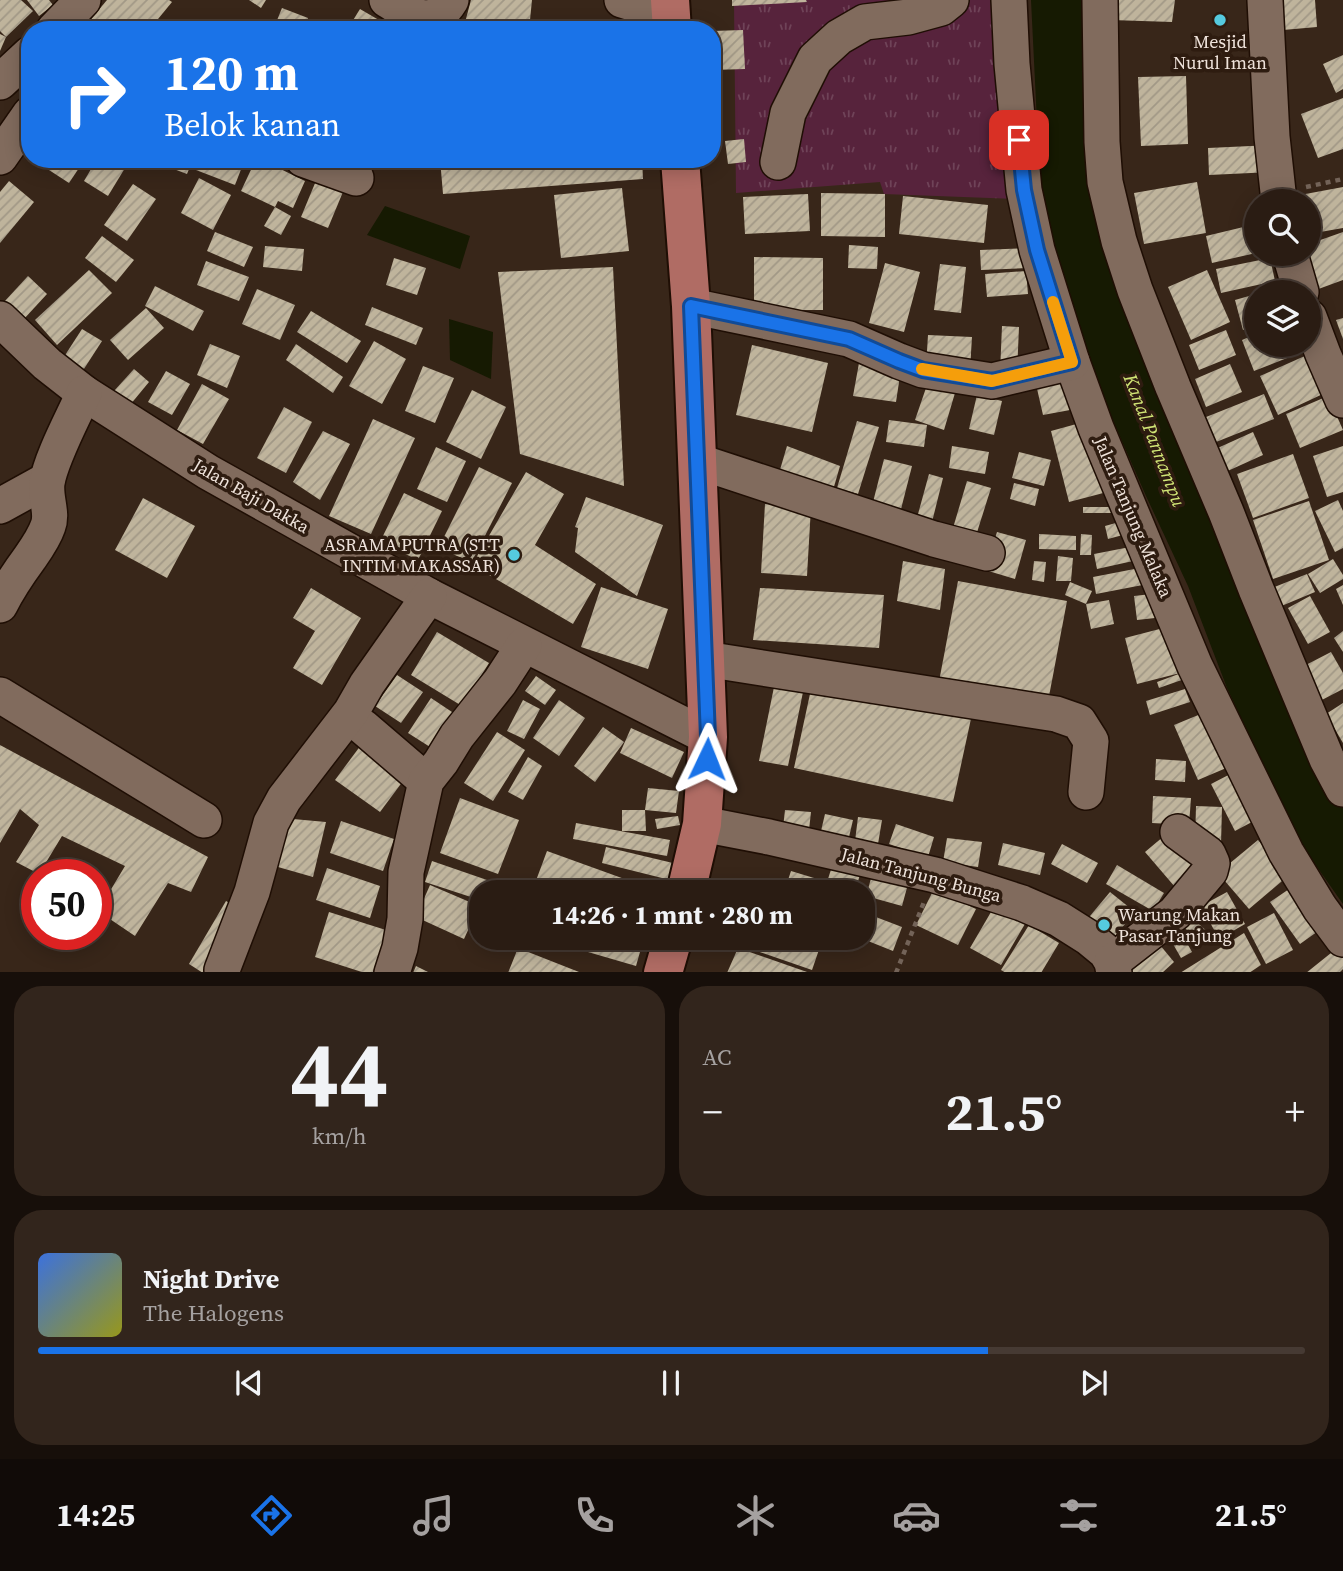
<!DOCTYPE html>
<html lang="id">
<head>
<meta charset="utf-8">
<style>
	:root { --surface:#2a1c13; --page:#32251c; --text:#f1f3f6; --muted:#a5a1a0; --line:#463a33; --accent:#1a73e8 }
	body { margin:0; font-family:"Source Serif 4",serif; background:var(--page); color:var(--text); height:100vh; display:flex; flex-direction:column; font-size:26px; white-space:nowrap }
	* { box-sizing:border-box; margin:0 }
	p { font-size:23px; color:var(--muted) }
	.icon { flex:none; width:38px; height:38px; fill:none; stroke:currentColor; stroke-width:2; stroke-linecap:round; stroke-linejoin:round }
	.map { position:relative; height:972px; overflow:hidden }
	.details { display:flex; flex-direction:column; gap:14px; padding:14px; background:#170f0a; flex:1 }
	.details>* { flex:none }
	.top-card { position:absolute; left:21px; top:21px; width:700px; height:147px; border-radius:28px; box-shadow:0 4px 18px #0003,0 0 0 2px var(--line); background:#1a73e8; color:#fff; overflow:hidden }
	.tools { position:absolute; left:1244px; top:189px; display:grid; gap:14px }
	.tools a { display:grid; place-items:center; width:77px; height:77px; border-radius:50%; background:var(--surface); box-shadow:0 4px 18px #0003,0 0 0 2px var(--line); font-size:35px }
	.speed { position:absolute; left:21px; top:859px; display:flex; gap:14px; font-size:35px; font-weight:700; text-align:center }
	.speed>* { display:grid; place-content:center; width:91px; height:91px; border-radius:50%; background:var(--surface); box-shadow:0 4px 18px #0003,0 0 0 2px var(--line); line-height:1 }
	.speed .limit { border:10px solid #d22; background:#fff; color:#111 }
	.pin { position:absolute; display:grid; place-items:center; width:60px; height:60px; color:#fff; margin:-30px; border-radius:14px; box-shadow:0 4px 10px #0006 }
	.me { position:absolute; width:77px; margin:-38px; rotate:2deg; stroke-linejoin:round; filter:drop-shadow(0 0 5px #0008) }
	.turn { display:flex; align-items:center; gap:24px; height:147px; padding:0 28px; font-size:32px }
	.turn .icon { width:91px; height:91px; stroke-width:2.5 }
	.turn b { display:block; font-size:49px; line-height:60px }
	.big { font-size:52px; font-weight:700; line-height:1.1 }
	.details .tile { flex:1; display:flex; flex-direction:column; justify-content:center; gap:10px; min-width:0; padding:0 24px; border-radius:28px; background:var(--page) }
	.details .dial { align-items:center; gap:0 }
	.dial b { font-size:91px; line-height:1 }
	.song { display:flex; align-items:center; gap:21px }
	.cover { width:84px; height:84px; border-radius:10px; background:linear-gradient(135deg,hsl(220 70% 55%),hsl(60 70% 35%)) }
	.played { height:7px; border-radius:4px; background:linear-gradient(90deg,var(--accent) 75%,var(--line) 75%) }
	.keys { display:flex; justify-content:space-around; direction:ltr }
	.heat { display:flex; justify-content:space-between; align-items:center; font-size:38px; direction:ltr }
	.details .tiles { flex:1; display:grid; gap:14px; grid-template-columns:1fr 1fr }
	.tile:last-child { grid-column:span 2 }
	.trip { position:absolute; left:469px; top:880px; width:406px; height:70px; border-radius:28px; background:var(--surface); box-shadow:0 4px 18px #0003,0 0 0 2px var(--line); font-weight:700; line-height:70px; text-align:center }
	.dock { display:flex; height:112px; justify-content:space-around; align-items:center; background:#110b08; color:var(--muted) }
	.dock .icon { width:49px; height:49px }
	.dock .active { color:var(--accent) }
	.dock b { font-size:32px; color:var(--text) }
	.map>svg:first-child { display:block }
	.grass { fill:url(#grass-tufts) }
	.water { fill:#161a02 }
	.building { fill:url(#building-hatch) }
	.lines { fill:none; stroke-linecap:round; stroke-linejoin:round }
	.minor-casing { stroke:#1f0e04; stroke-width:38 }
	.major-casing { stroke:#1f0e04; stroke-width:42 }
	.path { stroke:#736358; stroke-width:4.5; stroke-dasharray:5 5; stroke-linecap:butt }
	.minor { stroke:#816b5d; stroke-width:35 }
	.major { stroke:#b06c64; stroke-width:38 }
	.route-casing { stroke:#114b97; stroke-width:18 }
	.route { stroke:#1a73e8; stroke-width:12 }
	.slow { stroke:#f59e0b; stroke-width:12 }
	.poi-dot { fill:#55cadf; stroke:#2e1c10; stroke-width:2.5 }
	.labels { text-anchor:middle; stroke-width:7; stroke-linejoin:round; paint-order:stroke }
	.poi-label { font-size:18px; fill:#efe3db; stroke:#2e1c10 }
	.street-label { font-size:18px; fill:#efe3db; stroke:#2e1c10 }
	.water-label { font-size:19px; font-style:italic; fill:#d1e576; stroke:#2e1c10 }
</style>
</head>
<body>
<div class="map">
<svg width="1343" height="973" viewBox="0 0 1343 973">
	<defs>
		<pattern id="grass-tufts" width="24" height="20" patternUnits="userSpaceOnUse" patternTransform="scale(1.75)"><rect width="24" height="20" fill="#57233c"/><path d="M3 7l-1-3M5 7V3M7 7l1-3M15 17l-1-3M17 17v-4M19 17l1-3" fill="none" stroke="#6f4358"/></pattern>
		<pattern id="building-hatch" width="6" height="6" patternUnits="userSpaceOnUse" patternTransform="scale(1.75)"><rect width="6" height="6" fill="#bfb49c"/><path d="M-1 1l2-2M0 6l6-6M5 7l2-2" fill="none" stroke="#a19886"/></pattern>
	</defs>
	<rect width="100%" height="100%" fill="#382619"/>
	<path class="grass" d="M734 0H1000L1017 199 884 194 880 182 736 193Z"/>
	<g class="water">
		<path d="M1031 0H1092L1095 141 1343 801V904L1298 840 1227 688 1188 586 1146 496 1081 348 1058 284 1040 183Z"/>
		<path d="M385 206 470 236 460 269 367 235Z"/>
		<path d="M449 319 493 332 491 379 450 360Z"/>
	</g>
	<g class="building">
		<path d="M0 0H21L33 11 6 37 0 31Z"/>
		<path d="M27 0H49L53 5 39 16Z"/>
		<path d="M107 0H169L172 2 149 30H82Z"/>
		<path d="M249 0H266L261 8Z"/>
		<path d="M471 0H532L529 30H463Z"/>
		<path d="M732 0H806L807 2 732 6Z"/>
		<path d="M1112 0H1175L1172 22 1111 20Z"/>
		<path d="M1281 0H1315L1317 27 1283 30Z"/>
		<path d="M282 8 308 18 304 30H273Z"/>
		<path d="M360 9 384 23 380 30H347Z"/>
		<path d="M743 30 745 69 712 70V31Z"/>
		<path d="M0 34 6 37 0 51Z"/>
		<path d="M1343 55V89L1336 93 1323 64Z"/>
		<path d="M1186 76 1188 144 1141 146 1138 77Z"/>
		<path d="M1343 98V149L1318 158 1301 114Z"/>
		<path d="M744 139 746 162 728 164 725 141Z"/>
		<path d="M1272 145 1273 172 1209 175 1208 148Z"/>
		<path d="M32 159H85L69 183Z"/>
		<path d="M97 159H111L125 168 108 196 84 181Z"/>
		<path d="M147 159H193L187 174Z"/>
		<path d="M199 159H245L235 185 196 170Z"/>
		<path d="M256 159H260L305 181 293 208 278 201 275 207 241 191Z"/>
		<path d="M398 159H437V164L398 162Z"/>
		<path d="M440 159H642L643 179 443 194Z"/>
		<path d="M318 176 345 187 328 228 301 217Z"/>
		<path d="M199 178 231 195 213 230 181 213Z"/>
		<path d="M9 181 34 202 0 243V192Z"/>
		<path d="M1197 182 1206 233 1144 244 1134 193Z"/>
		<path d="M133 184 156 199 127 241 104 225Z"/>
		<path d="M1343 187V228L1309 234V201H1301L1300 195Z"/>
		<path d="M622 188 629 251 561 258 554 195Z"/>
		<path d="M821 193 885 194V237L821 236Z"/>
		<path d="M808 194 810 231 745 234 743 197Z"/>
		<path d="M903 196 988 205 984 243 899 234Z"/>
		<path d="M275 207 291 216 281 235 264 226Z"/>
		<path d="M1256 224V253L1212 263 1206 236Z"/>
		<path d="M215 232 253 247 244 267 207 251Z"/>
		<path d="M1343 232V280L1313 291 1300 254H1309V244Z"/>
		<path d="M102 236 134 260 116 282 85 258Z"/>
		<path d="M849 245 878 247 877 269 848 268Z"/>
		<path d="M265 246 304 249 302 271 263 267Z"/>
		<path d="M1028 248 1029 268 981 270 980 250Z"/>
		<path d="M754 257 823 258V310H754Z"/>
		<path d="M394 258 426 268 417 295 386 285Z"/>
		<path d="M1270 258 1275 281 1221 293 1216 269Z"/>
		<path d="M206 261 249 277 239 301 197 285Z"/>
		<path d="M885 263 920 272 904 332 869 323Z"/>
		<path d="M940 264 966 267 961 313 934 310Z"/>
		<path d="M613 267 624 486 520 454 498 272Z"/>
		<path d="M89 270 112 293 57 345 35 320Z"/>
		<path d="M1207 270 1230 322 1191 340 1168 287Z"/>
		<path d="M1026 271 1028 294 987 297 985 274Z"/>
		<path d="M28 276 47 294 23 320 4 302Z"/>
		<path d="M155 286 204 311 193 331 145 306Z"/>
		<path d="M257 289 295 305 280 340 242 324Z"/>
		<path d="M1256 294V326L1243 330 1235 300Z"/>
		<path d="M372 307 423 328 416 345 365 325Z"/>
		<path d="M146 308 164 328 128 360 110 340Z"/>
		<path d="M311 311 361 341 347 363 297 332Z"/>
		<path d="M1343 318V339L1336 320Z"/>
		<path d="M1002 326 1019 327 1017 373 1000 372Z"/>
		<path d="M82 329 102 341 80 375 60 363Z"/>
		<path d="M1226 330 1236 355 1199 370 1189 345Z"/>
		<path d="M1256 334V345H1309L1315 347 1254 371 1242 340Z"/>
		<path d="M928 335 972 337 970 370 926 367Z"/>
		<path d="M374 341 406 359 382 404 349 386Z"/>
		<path d="M210 344 240 356 227 388 197 375Z"/>
		<path d="M296 344 343 377 333 393 286 360Z"/>
		<path d="M752 345 828 363 812 432 736 415Z"/>
		<path d="M1307 355 1325 393 1278 415 1260 376Z"/>
		<path d="M859 363 901 369 896 402 853 396Z"/>
		<path d="M1230 364 1242 392 1206 407 1195 379Z"/>
		<path d="M423 366 454 378 435 423 405 411Z"/>
		<path d="M134 369 149 382 130 405 114 391Z"/>
		<path d="M166 371 190 384 172 415 148 402Z"/>
		<path d="M1074 372 1081 408 1043 415 1035 380Z"/>
		<path d="M202 384 229 399 203 444 177 430Z"/>
		<path d="M927 385 955 393 944 430 915 420Z"/>
		<path d="M472 390 506 407 481 459 446 442Z"/>
		<path d="M1264 394 1274 419 1211 444 1201 419Z"/>
		<path d="M977 395 1002 401 994 435 969 429Z"/>
		<path d="M1328 396 1343 430 1300 448 1286 414Z"/>
		<path d="M284 407 312 422 286 473 257 458Z"/>
		<path d="M373 419 415 438 371 534 329 516Z"/>
		<path d="M889 420 927 425 924 447 886 442Z"/>
		<path d="M1091 420 1111 491 1069 502 1051 431Z"/>
		<path d="M857 421 879 427 858 494 837 488Z"/>
		<path d="M323 431 350 444 320 500 293 482Z"/>
		<path d="M1253 432 1263 455 1221 474 1211 451Z"/>
		<path d="M787 446 840 466 831 497 777 480Z"/>
		<path d="M952 446 989 452 985 474 949 468Z"/>
		<path d="M1343 446V492L1327 497 1313 456Z"/>
		<path d="M436 447 466 461 447 502 417 489Z"/>
		<path d="M1019 452 1051 460 1044 486 1012 478Z"/>
		<path d="M1293 454 1309 498 1253 518 1237 474Z"/>
		<path d="M884 459 912 466 899 517 871 510Z"/>
		<path d="M479 467 512 483 471 563 439 547Z"/>
		<path d="M526 472 564 494 535 545 596 584 573 624 472 565Z"/>
		<path d="M929 474 943 478 930 530 915 525Z"/>
		<path d="M967 481 991 488 973 545 950 538Z"/>
		<path d="M1014 483 1039 489 1035 506 1010 499Z"/>
		<path d="M404 493 442 511 418 560 380 542Z"/>
		<path d="M586 497 663 525 637 596 575 552 578 528 575 527Z"/>
		<path d="M143 498 195 526 167 578 115 550Z"/>
		<path d="M1338 500 1343 511V548L1335 552 1315 511Z"/>
		<path d="M1309 501 1329 560 1273 579 1253 520Z"/>
		<path d="M765 504 811 507 807 576 761 573Z"/>
		<rect x="1083" y="507" width="41" height="6"/>
		<path d="M1130 519 1134 532 1108 539 1105 526Z"/>
		<path d="M997 532 1026 540 1015 579 985 570Z"/>
		<path d="M1039 534 1076 536V550L1039 549Z"/>
		<path d="M1081 534 1092 535 1091 555H1080Z"/>
		<path d="M1130 547 1133 561 1097 569 1094 554Z"/>
		<path d="M1058 556 1073 558 1071 581H1056Z"/>
		<path d="M1333 559 1343 575V579L1320 593 1308 574Z"/>
		<path d="M903 561 945 569 940 610 897 601Z"/>
		<path d="M1034 561 1046 562 1044 582 1032 580Z"/>
		<path d="M1150 566 1153 583 1096 594 1093 577Z"/>
		<path d="M1307 574 1315 592 1279 607 1272 588Z"/>
		<path d="M958 581 1067 601 1047 707 938 687Z"/>
		<path d="M1070 582 1092 591 1086 604 1065 595Z"/>
		<path d="M1343 585V605L1336 589Z"/>
		<path d="M601 587 668 609 648 669 581 647Z"/>
		<path d="M311 588 361 618 322 685 293 668 315 631 293 618Z"/>
		<path d="M760 588 884 595 879 648 753 640Z"/>
		<path d="M1160 593 1164 617 1137 620 1134 596Z"/>
		<path d="M1310 596 1330 632 1308 644 1288 608Z"/>
		<path d="M1109 600 1114 624 1091 629 1086 604Z"/>
		<path d="M1175 625 1190 677 1159 688 1157 682 1184 672 1137 684 1125 638Z"/>
		<path d="M1343 631V652L1334 638Z"/>
		<path d="M437 632 489 663 462 706 411 675Z"/>
		<path d="M1331 652 1343 673V689L1318 702 1300 668Z"/>
		<path d="M397 675 423 692 401 723 375 706Z"/>
		<path d="M536 676 556 690 545 705 525 691Z"/>
		<path d="M813 680 972 714 953 802 794 768Z"/>
		<path d="M774 687 803 692 788 766 759 761Z"/>
		<path d="M1185 689 1190 702 1150 715 1146 701Z"/>
		<path d="M431 698 461 718 438 752 408 733Z"/>
		<path d="M523 700 540 709 524 739 507 731Z"/>
		<path d="M559 700 585 718 559 756 533 738Z"/>
		<path d="M1343 703V743L1326 714Z"/>
		<path d="M1208 711 1231 766 1198 780 1174 725Z"/>
		<path d="M603 727 624 742 595 782 574 766Z"/>
		<path d="M631 728 684 752 672 778 620 753Z"/>
		<path d="M497 732 525 750 493 801 464 783Z"/>
		<path d="M0 745 208 857 191 892 168 883 135 936 98 911 125 866 62 836 39 874 16 862 39 825 20 809 0 843Z"/>
		<path d="M361 745 406 777 380 812 335 780Z"/>
		<path d="M528 757 542 766 523 800 508 792Z"/>
		<path d="M1156 759 1186 761 1185 782 1155 780Z"/>
		<path d="M1242 768 1267 814 1235 831 1211 784Z"/>
		<path d="M648 788 679 791 676 813 645 810Z"/>
		<path d="M1153 796 1191 798 1189 825 1152 823Z"/>
		<path d="M460 798 519 820 498 874 440 853Z"/>
		<path d="M1196 806 1222 807 1221 844 1195 843Z"/>
		<path d="M622 810H645L646 831H622Z"/>
		<path d="M785 810 811 812 809 830 783 828Z"/>
		<path d="M825 814 853 820 849 837 821 831Z"/>
		<path d="M678 816 680 825 657 829 655 819Z"/>
		<path d="M858 817 882 820 878 844 855 841Z"/>
		<path d="M282 818 326 822 313 877 271 865Z"/>
		<path d="M341 821 394 839 383 871 330 853Z"/>
		<path d="M576 823 670 840 667 856 573 839Z"/>
		<path d="M896 824 934 837 928 857 889 844Z"/>
		<path d="M1170 831 1200 866 1175 887 1145 852Z"/>
		<path d="M947 838 982 842 978 867 943 862Z"/>
		<path d="M1258 840 1288 876 1249 909 1218 873Z"/>
		<path d="M1003 843 1045 853 1040 875 998 865Z"/>
		<path d="M1062 844 1098 863 1087 883 1051 864Z"/>
		<path d="M606 847 677 864 674 881 602 863Z"/>
		<path d="M547 851 655 890 654 892H553L534 886Z"/>
		<path d="M834 860 862 868 856 888 828 879Z"/>
		<path d="M432 861 487 880 481 892 480 900 425 882Z"/>
		<path d="M1117 865 1164 893 1153 911 1106 884Z"/>
		<path d="M327 868 380 886 370 918 316 900Z"/>
		<path d="M791 871 824 881 821 892H784Z"/>
		<path d="M872 875 908 884 902 906 866 896Z"/>
		<path d="M1298 883 1328 924 1300 944 1270 902Z"/>
		<path d="M430 885 479 906 464 939 416 917Z"/>
		<path d="M934 889 976 909 958 945 916 925Z"/>
		<path d="M1110 892 1135 912 1110 942 1085 922Z"/>
		<path d="M1227 892 1245 924 1219 939 1201 906Z"/>
		<path d="M998 900 1029 917 1001 965 970 948Z"/>
		<path d="M226 901 243 911 206 973H203L189 964Z"/>
		<path d="M329 912 389 931 376 973H365L315 957Z"/>
		<path d="M1187 913 1212 936 1203 944 1178 922Z"/>
		<path d="M1274 913 1293 950 1266 964 1247 927Z"/>
		<path d="M868 914 902 927 893 951 863 939V927Z"/>
		<path d="M1175 922 1192 952 1181 958 1164 928Z"/>
		<path d="M1029 925 1059 943 1041 973H1006L1001 970Z"/>
		<path d="M1150 933 1174 962 1162 973H1127Z"/>
		<path d="M1244 933 1261 965 1249 973H1180Z"/>
		<path d="M540 938H644L636 966Z"/>
		<path d="M745 938H823L812 970 742 946Z"/>
		<path d="M824 938H857L854 948Z"/>
		<path d="M518 948 579 972V973H508Z"/>
		<path d="M738 948 807 972V973H727Z"/>
		<path d="M1336 949 1343 958V969L1339 973H1306Z"/>
		<path d="M416 966 430 973H413Z"/>
	</g>
	<g class="lines">
		<g class="minor-casing">
			<g id="minor">
				<path d="M387 0C411 14 432 32 451 0"/>
				<path d="M622 0 671 15"/>
				<path d="M1009 0 1012 64 1024 190 1037 250 1072 362 1096 428 1195 666 1286 852 1320 908 1343 939"/>
				<path d="M1100 0 1102 142 1105 182 1119 241 1135 290 1173 387 1226 512 1256 589 1327 759 1343 789"/>
				<path d="M1265 0 1272 137 1279 201"/>
				<path d="M54 30 83 0"/>
				<path d="M0 82 30 54"/>
				<path d="M0 157 30 114"/>
				<path d="M303 159 356 178"/>
				<path d="M778 162 788 113 815 59 839 37 865 22 908 17 941 8 951 0"/>
				<path d="M1290 254 1301 292"/>
				<path d="M691 306 849 339 899 361 923 370 992 381 1072 362"/>
				<path d="M1309 317 1323 354 1343 400"/>
				<path d="M0 319 47 364 84 393 208 472 429 596 708 737"/>
				<path d="M697 461 934 539 987 553"/>
				<path d="M0 506 47 480"/>
				<path d="M0 605C8 589 18 574 29 559 36 549 44 538 48 526 53 513 45 498 47 483 51 458 73 418 84 393"/>
				<path d="M705 659 1056 714 1079 722 1091 741 1086 792"/>
				<path d="M0 695 204 820"/>
				<path d="M363 727 426 781"/>
				<path d="M702 824 769 837 935 875 1022 903 1059 919 1089 938 1106 952 1112 962 1114 973"/>
				<path d="M1112 962 1175 913 1210 871 1212 863 1208 854 1178 832"/>
				<path d="M222 970 252 892 271 823 284 799 351 712 367 684 429 596"/>
				<path d="M392 973 400 948 405 919 406 872 426 781 441 762 457 736 500 682 524 645"/>
			</g>
		</g>
		<g class="major-casing">
			<g id="major">
				<path d="M670 0 672 30"/>
				<path d="M680 159 691 306 708 737 702 824 686 892"/>
				<path d="M663 973 673 938"/>
			</g>
		</g>
		<g class="path">
			<path d="M1306 187 1343 179"/>
			<path d="M896 973 924 902"/>
		</g>
		<use href="#minor" class="minor"/>
		<use href="#major" class="major"/>
	</g>
	<g class="lines">
		<g class="route-casing">
			<path id="route" d="M707 759 708 737 691 306 849 339 899 361 923 370 992 381 1072 362 1037 250 1024 190 1019 140"/>
		</g>
		<use href="#route" class="route"/>
		<path class="slow" d="M922 369 992 381 1072 362 1053 302"/>
	</g>
	<g class="poi-dot">
		<circle cx="1220" cy="20" r="7"/>
		<circle cx="514" cy="555" r="7"/>
		<circle cx="1104" cy="925" r="7"/>
	</g>
	<g class="labels">
		<g class="poi-label">
			<text x="1220" y="48">Mesjid<tspan x="1220" dy="21">Nurul Iman</tspan></text>
			<text x="500" y="551" text-anchor="end">ASRAMA PUTRA (STT<tspan x="500" dy="21">INTIM MAKASSAR)</tspan></text>
			<text x="1118" y="921" text-anchor="start">Warung Makan<tspan x="1118" dy="21">Pasar Tanjung</tspan></text>
		</g>
		<g class="street-label">
			<text transform="translate(251 496) rotate(30)" y="6">Jalan Baji Dakka</text>
			<text transform="translate(1133 517) rotate(67)" y="6">Jalan Tanjung Malaka</text>
			<text transform="translate(921 875) rotate(15)" y="6">Jalan Tanjung Bunga</text>
		</g>
		<g class="water-label">
			<text transform="translate(1155 440) rotate(69)" y="7">Kanal Pannampu</text>
		</g>
	</g>
</svg>
<div class="tools">
<a><svg class="icon" aria-label="search" viewBox="0 0 24 24"><circle cx="10" cy="10" r="6"/><path d="M15 15l6 6"/></svg></a>
<a><svg class="icon" aria-label="layers" viewBox="0 0 24 24"><path d="M12 4l9 5-9 5-9-5zM3 14l9 5 9-5"/></svg></a>
</div>
<div class="speed"><div class="limit">50</div></div>
<div class="pin" style="left:1019px;top:140px;background:#d93025"><svg class="icon" aria-label="arrive" viewBox="0 0 24 24"><path d="M6 21V4h12l-3 4 3 4H6"/></svg></div>
<svg class="me" style="left:707px;top:759px" viewBox="-20 -20 40 40"><path d="M0-17L14 15 0 8-14 15z" fill="#1a73e8" stroke="#fff" stroke-width="4"/></svg>
<div class="trip">14:26 · 1 mnt · 280 m</div>
<div class="top-card">
<div class="turn"><svg class="icon" aria-label="right" viewBox="0 0 24 24"><path d="M7 20v-9h11M14 6l5 5-5 5"/></svg><div><b>120 m</b>Belok kanan</div></div>
</div>
</div>
<section class="details">
<div class="tiles">
<div class="tile dial"><b>44</b><p>km/h</p></div>
<div class="tile"><p>AC</p>
<div class="heat"><a>−</a><b class="big">21.5°</b><a>+</a></div>
</div>
<div class="tile">
<div class="song"><i class="cover"></i><div><b>Night Drive</b><p>The Halogens</p></div></div>
<div class="played"></div>
<div class="keys"><svg class="icon" aria-label="previous" viewBox="0 0 24 24"><path d="M18 5L8 12l10 7zM5 5v14"/></svg><svg class="icon" aria-label="pause" viewBox="0 0 24 24"><path d="M8 5v14M16 5v14"/></svg><svg class="icon" aria-label="next" viewBox="0 0 24 24"><path d="M6 5l10 7-10 7zM19 5v14"/></svg></div>
</div>
</div>
</section>
<nav class="dock">
<b>14:25</b>
<svg class="icon active" aria-label="directions" viewBox="0 0 24 24"><path d="M12 3l9 9-9 9-9-9zM9 14v-3h6M13 9l2 2-2 2"/></svg>
<svg class="icon" aria-label="music" viewBox="0 0 24 24"><path d="M9 18V5l10-2v13"/><circle cx="6" cy="18" r="3"/><circle cx="16" cy="16" r="3"/></svg>
<svg class="icon" aria-label="phone" viewBox="0 0 24 24"><path d="M5 4h4l2 5-3 2q2 4 5 5l2-3 5 2v4C11 20 4 13 5 4z"/></svg>
<svg class="icon" aria-label="climate" viewBox="0 0 24 24"><path d="M12 3v18M4 7l16 10M4 17L20 7"/></svg>
<svg class="icon" aria-label="car" viewBox="0 0 24 24"><path d="M5 17H2v-5l4-1 3-4h7l3 4 3 1v5h-3M9 17h6M6 11h13"/><circle cx="7" cy="17" r="2"/><circle cx="17" cy="17" r="2"/></svg>
<svg class="icon" aria-label="filters" viewBox="0 0 24 24"><path d="M4 7h16M4 17h16"/><circle cx="9" cy="7" r="2"/><circle cx="15" cy="17" r="2"/></svg>
<b>21.5°</b>
</nav>
</body>
</html>
